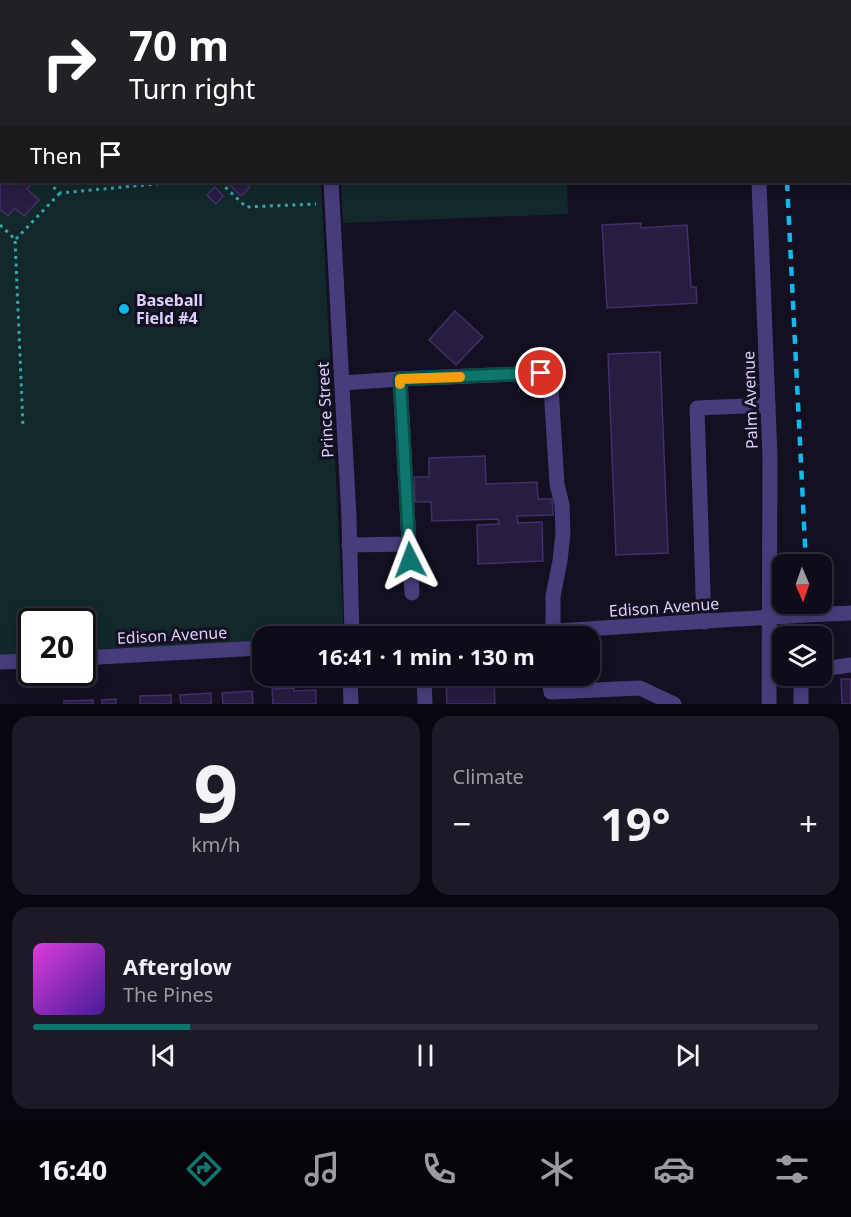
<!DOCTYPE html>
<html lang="en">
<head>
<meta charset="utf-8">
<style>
	:root { --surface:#0f0b19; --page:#1d1926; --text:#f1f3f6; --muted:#9b9ba2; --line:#2f2b38; --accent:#0f766e }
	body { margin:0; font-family:"Noto Sans",sans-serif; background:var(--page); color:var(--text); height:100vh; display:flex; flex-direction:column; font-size:22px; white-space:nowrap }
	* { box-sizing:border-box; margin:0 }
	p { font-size:20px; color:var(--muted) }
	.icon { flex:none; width:33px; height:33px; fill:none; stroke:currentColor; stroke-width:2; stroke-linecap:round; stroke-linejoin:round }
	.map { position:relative; height:704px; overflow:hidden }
	.details { display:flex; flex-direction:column; gap:12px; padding:12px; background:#08060e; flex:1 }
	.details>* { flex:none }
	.hud { position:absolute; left:0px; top:0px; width:852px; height:183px; box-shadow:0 3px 15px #0003,0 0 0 2px var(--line); background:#202124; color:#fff; overflow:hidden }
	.needle { width:39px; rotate:178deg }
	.buttons { position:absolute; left:772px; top:554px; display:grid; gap:12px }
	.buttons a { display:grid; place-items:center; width:60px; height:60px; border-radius:12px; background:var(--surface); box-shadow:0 3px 15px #0003,0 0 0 2px var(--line); font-size:30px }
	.speed { position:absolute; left:18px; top:608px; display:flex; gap:12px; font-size:30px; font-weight:700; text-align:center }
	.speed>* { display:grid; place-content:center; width:78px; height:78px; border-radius:50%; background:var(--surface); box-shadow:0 3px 15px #0003,0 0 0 2px var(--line); line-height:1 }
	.speed .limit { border:3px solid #111; border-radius:9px; background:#fff; color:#111 }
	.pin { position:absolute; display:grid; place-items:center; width:51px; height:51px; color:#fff; margin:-26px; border:3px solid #fff; border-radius:50%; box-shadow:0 2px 6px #0007 }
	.me { position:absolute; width:66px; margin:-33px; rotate:357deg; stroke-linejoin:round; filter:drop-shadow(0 0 4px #0008) }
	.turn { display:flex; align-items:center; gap:21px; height:126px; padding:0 30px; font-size:27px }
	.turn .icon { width:78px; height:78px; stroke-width:2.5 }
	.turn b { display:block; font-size:42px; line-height:51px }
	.then { display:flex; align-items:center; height:57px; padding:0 30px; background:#0003; gap:12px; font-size:22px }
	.big { font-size:45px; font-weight:700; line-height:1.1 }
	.details .card { flex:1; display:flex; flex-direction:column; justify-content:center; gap:9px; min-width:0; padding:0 21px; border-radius:18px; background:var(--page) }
	.details .dial { align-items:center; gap:0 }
	.dial b { font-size:78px; line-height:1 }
	.song { display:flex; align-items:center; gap:18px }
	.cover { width:72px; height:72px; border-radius:9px; background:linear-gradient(135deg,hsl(300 70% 55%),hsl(260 70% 35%)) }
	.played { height:6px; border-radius:3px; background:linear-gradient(90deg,var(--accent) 20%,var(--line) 20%) }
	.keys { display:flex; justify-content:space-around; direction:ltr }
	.heat { display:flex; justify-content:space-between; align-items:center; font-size:33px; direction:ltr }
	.details .tiles { flex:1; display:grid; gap:12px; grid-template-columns:1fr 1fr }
	.card:last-child { grid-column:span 2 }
	.trip { position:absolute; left:252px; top:626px; width:348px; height:60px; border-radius:18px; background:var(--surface); box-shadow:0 3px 15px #0003,0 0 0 2px var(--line); font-weight:700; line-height:60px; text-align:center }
	.tabs { display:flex; height:96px; justify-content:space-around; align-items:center; background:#06040a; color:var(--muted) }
	.tabs .icon { width:42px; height:42px }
	.tabs .active { color:var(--accent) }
	.tabs b { font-size:27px; color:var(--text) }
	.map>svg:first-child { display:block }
	.green { fill:#12282a }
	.building { fill:#281c41; stroke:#422f6b; stroke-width:1.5 }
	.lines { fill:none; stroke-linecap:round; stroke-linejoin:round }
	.path { stroke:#36a5ac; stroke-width:3; stroke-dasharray:3 4.5; stroke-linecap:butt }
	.minor { stroke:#473d7d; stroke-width:15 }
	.rail { stroke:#0fbaeb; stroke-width:4.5; stroke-dasharray:9 8; stroke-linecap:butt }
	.route-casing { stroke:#0a4d48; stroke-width:15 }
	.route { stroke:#0f766e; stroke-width:10 }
	.slow { stroke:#f59e0b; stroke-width:10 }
	.poi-dot { fill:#0fbaeb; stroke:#140f21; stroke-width:2 }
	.labels { text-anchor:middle; stroke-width:6; stroke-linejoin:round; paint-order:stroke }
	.poi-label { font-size:16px; font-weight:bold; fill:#dbd1fc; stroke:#140f21; text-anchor:start }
	.street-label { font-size:16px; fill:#dbd1fc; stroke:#140f21 }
</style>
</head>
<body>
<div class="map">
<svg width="851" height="704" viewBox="0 0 851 704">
	<rect width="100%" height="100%" fill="#140f21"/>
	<g class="green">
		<path d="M0 0H311V1L2 2V182H321L344 636H262V641L83 650 82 621H32L31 653 0 655Z"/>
		<path d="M332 0H560V1L333 2Z"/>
		<path d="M341 182H567L568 214 343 223Z"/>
	</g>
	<g class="building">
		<path d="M0 168 2 182H28L31 184 27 189 39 200 24 216 15 208 8 216 0 209Z"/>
		<path d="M233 182H245L250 187 241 196 230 185Z"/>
		<path d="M215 187 223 196 216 204 207 195Z"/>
		<path d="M641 223V228L687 225 691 287H696L697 303 607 308 602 225Z"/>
		<path d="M455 311 483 337 456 365 429 340Z"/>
		<path d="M660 352 668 553 616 555 608 354Z"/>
		<path d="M485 456 486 484 537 482 538 499H552L553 515 517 516 518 523 542 522 543 561 478 564 477 525 499 524 498 519 432 521 431 502H415L414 477H429V458Z"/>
		<path d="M494 679 495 704H447L446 681Z"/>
		<path d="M841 679H851V704H842Z"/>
		<path d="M294 688V691L316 690V704H273L272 689Z"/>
		<path d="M252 691 253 704H223L222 693Z"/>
		<path d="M211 693V704H181L180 695Z"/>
		<path d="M171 695V704H140V696Z"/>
		<path d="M116 699V704H102V700Z"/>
		<path d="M93 700V704H64V701Z"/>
	</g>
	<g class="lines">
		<g class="path">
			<path d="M0 155 2 153"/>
			<path d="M48 182 60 193 177 182"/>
			<path d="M220 182 246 207 316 204"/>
			<path d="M0 225 15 239 23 426"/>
			<path d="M16 239 60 193"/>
		</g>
		<g class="minor">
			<path d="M323 0V2"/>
			<path d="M749 0V2"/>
			<path d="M850 7 851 14"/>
			<path d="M331 182 349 517 352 636"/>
			<path d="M759 182 770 457 769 704"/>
			<path d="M400 379 541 373 551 387 557 484 562 505 563 533 560 561 553 596V636"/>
			<path d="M342 383 400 379 409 544 349 545"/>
			<path d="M409 544 412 593"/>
			<path d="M704 622 697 408 768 405"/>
			<path d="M479 636C603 629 727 618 851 613"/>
			<path d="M82 658 262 648"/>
			<path d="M0 662 32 661"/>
			<path d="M822 669 851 665"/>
			<path d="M350 675 351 704"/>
			<path d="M548 675 551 692 640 688 674 704"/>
			<path d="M801 675V704"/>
			<path d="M424 680 425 704"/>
		</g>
		<g class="rail">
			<path d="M778 0V2"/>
			<path d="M787 182 806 564"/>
		</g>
	</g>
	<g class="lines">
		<g class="route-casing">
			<path id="route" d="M410 560 400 379 541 373"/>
		</g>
		<use href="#route" class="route"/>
		<path class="slow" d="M400 384V379L460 377"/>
	</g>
	<circle class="poi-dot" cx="124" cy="309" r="6"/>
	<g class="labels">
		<g class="poi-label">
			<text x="136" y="306">Baseball<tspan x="136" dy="18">Field #4</tspan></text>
		</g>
		<g class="street-label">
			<text transform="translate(750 400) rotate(-92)" y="6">Palm Avenue</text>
			<text transform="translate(325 410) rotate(-93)" y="6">Prince Street</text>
			<text transform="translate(664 607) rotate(-4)" y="6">Edison Avenue</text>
			<text transform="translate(172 635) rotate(-3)" y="6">Edison Avenue</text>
		</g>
	</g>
</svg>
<div class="buttons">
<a><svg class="needle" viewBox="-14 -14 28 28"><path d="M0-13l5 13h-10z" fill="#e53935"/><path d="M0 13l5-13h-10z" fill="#9b9ba2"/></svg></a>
<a><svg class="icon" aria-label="layers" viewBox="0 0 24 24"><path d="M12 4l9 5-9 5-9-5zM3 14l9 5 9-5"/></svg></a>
</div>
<div class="speed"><div class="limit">20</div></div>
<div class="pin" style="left:541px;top:373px;background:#d93025"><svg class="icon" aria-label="arrive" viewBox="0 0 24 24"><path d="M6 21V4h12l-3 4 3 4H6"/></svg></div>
<svg class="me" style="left:410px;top:560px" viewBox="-20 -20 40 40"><path d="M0-17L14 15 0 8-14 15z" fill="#0f766e" stroke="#fff" stroke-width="4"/></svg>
<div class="trip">16:41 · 1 min · 130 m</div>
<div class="hud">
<div class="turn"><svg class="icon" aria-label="right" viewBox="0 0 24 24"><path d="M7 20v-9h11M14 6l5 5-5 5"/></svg><div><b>70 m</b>Turn right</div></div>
<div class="then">Then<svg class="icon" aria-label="arrive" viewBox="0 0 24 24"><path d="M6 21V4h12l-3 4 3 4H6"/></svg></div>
</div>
</div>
<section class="details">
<div class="tiles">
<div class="card dial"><b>9</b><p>km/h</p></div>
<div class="card"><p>Climate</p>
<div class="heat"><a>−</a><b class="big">19°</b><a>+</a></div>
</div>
<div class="card">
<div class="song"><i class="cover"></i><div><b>Afterglow</b><p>The Pines</p></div></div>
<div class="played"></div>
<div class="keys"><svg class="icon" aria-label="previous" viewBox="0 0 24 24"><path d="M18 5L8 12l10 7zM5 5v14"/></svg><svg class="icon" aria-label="pause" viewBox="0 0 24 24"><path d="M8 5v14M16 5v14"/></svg><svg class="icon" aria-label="next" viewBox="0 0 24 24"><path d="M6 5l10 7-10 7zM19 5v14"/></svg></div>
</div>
</div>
</section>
<nav class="tabs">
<b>16:40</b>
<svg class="icon active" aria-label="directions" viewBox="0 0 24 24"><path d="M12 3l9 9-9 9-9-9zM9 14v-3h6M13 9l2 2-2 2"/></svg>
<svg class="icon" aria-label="music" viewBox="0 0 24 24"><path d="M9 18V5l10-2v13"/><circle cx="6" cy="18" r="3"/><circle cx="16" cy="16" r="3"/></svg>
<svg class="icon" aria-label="phone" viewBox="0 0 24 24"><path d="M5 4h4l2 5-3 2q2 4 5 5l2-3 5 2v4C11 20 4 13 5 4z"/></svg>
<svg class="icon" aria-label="climate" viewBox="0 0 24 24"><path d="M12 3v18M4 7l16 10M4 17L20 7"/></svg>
<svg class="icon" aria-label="car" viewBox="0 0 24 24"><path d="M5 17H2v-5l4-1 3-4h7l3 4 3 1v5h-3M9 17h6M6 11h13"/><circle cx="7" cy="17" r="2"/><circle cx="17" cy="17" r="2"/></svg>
<svg class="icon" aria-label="filters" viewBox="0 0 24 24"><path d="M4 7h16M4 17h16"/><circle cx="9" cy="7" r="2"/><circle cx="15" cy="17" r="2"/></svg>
</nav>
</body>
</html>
